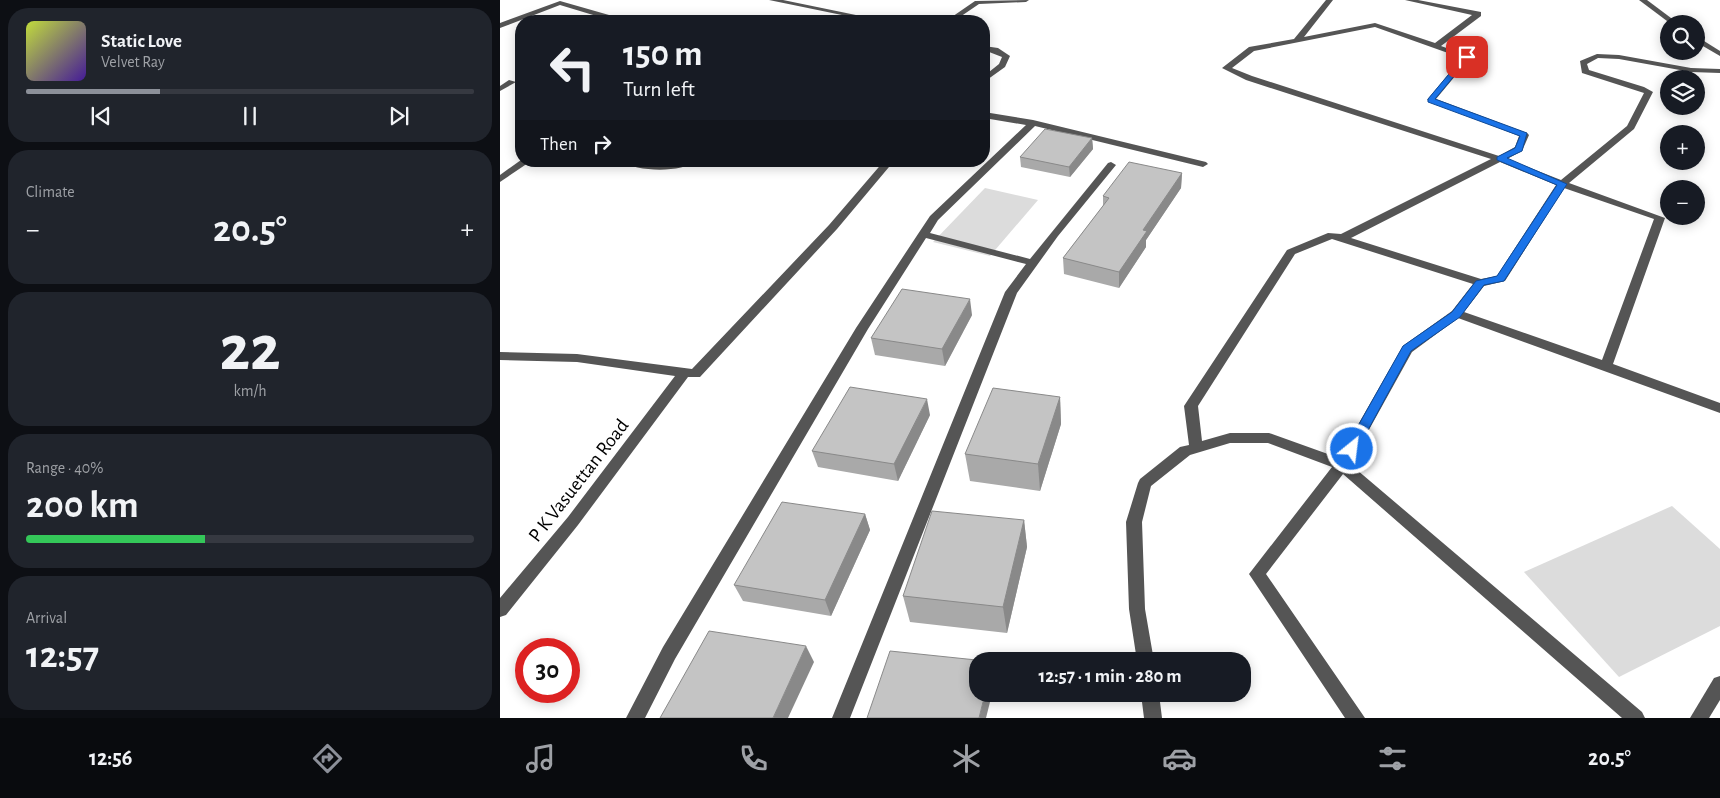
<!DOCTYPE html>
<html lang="en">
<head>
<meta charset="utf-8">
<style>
	:root { --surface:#171b24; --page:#20242c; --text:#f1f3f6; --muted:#9ea1a6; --line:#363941; --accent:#8c9099 }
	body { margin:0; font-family:"Alegreya Sans",sans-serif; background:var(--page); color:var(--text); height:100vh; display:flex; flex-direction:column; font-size:19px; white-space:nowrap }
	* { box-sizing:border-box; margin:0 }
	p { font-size:16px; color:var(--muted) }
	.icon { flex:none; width:28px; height:28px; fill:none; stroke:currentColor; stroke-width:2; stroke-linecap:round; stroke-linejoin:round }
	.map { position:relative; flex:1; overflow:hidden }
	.sheet { display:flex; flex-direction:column; gap:8px; padding:8px; background:#0d0f14; width:500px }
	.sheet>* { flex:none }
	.banner { position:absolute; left:15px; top:15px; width:475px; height:152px; border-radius:20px; box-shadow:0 2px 12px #0003; background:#171b24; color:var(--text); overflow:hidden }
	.fabs { position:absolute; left:1160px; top:15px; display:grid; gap:10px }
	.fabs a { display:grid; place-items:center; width:45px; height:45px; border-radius:50%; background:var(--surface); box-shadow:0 2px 12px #0003; font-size:25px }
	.speed { position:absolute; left:15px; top:638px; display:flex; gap:10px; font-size:25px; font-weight:700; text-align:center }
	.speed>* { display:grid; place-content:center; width:65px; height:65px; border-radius:50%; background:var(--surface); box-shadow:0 2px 12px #0003; line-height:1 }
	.speed .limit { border:8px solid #d22; background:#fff; color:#111 }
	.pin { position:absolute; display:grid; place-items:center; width:42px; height:42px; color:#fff; margin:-21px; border-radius:10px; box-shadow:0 2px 8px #0006 }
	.me { position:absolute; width:55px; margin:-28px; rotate:29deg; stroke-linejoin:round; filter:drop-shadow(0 0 4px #0008) }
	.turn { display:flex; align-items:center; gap:18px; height:105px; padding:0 25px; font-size:22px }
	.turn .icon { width:65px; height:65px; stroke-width:2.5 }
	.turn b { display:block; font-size:35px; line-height:42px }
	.then { display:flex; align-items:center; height:48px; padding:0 25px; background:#0003; gap:10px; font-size:19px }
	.big { font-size:38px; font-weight:700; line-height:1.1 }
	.sheet .card { flex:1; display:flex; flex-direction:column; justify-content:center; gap:8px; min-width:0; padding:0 18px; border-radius:20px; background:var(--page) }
	.sheet .dial { align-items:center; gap:0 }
	.dial b { font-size:65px; line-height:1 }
	.song { display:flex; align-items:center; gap:15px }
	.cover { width:60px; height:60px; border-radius:8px; background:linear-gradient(135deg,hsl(70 70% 55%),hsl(260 70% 35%)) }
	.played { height:5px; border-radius:2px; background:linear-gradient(90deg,var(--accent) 30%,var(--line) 30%) }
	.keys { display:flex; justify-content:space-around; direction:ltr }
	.heat { display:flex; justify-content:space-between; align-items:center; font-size:28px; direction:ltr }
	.charge { height:8px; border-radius:4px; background:linear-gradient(90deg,#34c759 40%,var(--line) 0) }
	.trip { position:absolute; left:469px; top:652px; width:282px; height:50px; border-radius:20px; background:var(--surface); box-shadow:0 2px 12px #0003; font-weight:700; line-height:50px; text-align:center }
	.menu { display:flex; height:80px; justify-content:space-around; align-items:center; background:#090b0e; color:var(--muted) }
	.menu .icon { width:35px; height:35px }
	.menu .active { color:var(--accent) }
	.menu b { font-size:22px; color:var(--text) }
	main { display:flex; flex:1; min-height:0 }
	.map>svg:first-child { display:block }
	.green { fill:#dcdcdc }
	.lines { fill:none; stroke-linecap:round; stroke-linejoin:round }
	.minor { fill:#555; fill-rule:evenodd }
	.wall { fill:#a9a9a9 }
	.shaded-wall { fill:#898989 }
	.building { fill:#c4c4c4; stroke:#898989 }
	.route { fill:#1a73e8; stroke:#114b97 }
	.labels { text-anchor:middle; stroke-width:5; stroke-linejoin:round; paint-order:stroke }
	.street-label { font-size:20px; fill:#000; stroke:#fff }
</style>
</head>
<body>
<main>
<section class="sheet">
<div class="card">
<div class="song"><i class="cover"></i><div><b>Static Love</b><p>Velvet Ray</p></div></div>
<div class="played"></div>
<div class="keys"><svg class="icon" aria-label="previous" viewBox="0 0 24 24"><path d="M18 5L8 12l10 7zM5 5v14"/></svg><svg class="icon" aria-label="pause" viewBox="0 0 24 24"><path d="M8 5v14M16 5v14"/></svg><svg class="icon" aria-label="next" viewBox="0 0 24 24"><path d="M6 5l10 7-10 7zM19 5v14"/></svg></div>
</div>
<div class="card"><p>Climate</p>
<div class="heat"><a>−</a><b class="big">20.5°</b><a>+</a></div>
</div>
<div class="card dial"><b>22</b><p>km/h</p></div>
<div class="card"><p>Range · 40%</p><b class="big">200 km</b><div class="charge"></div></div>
<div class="card"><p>Arrival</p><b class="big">12:57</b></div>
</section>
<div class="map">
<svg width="1220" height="718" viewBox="0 0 1220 718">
	<rect width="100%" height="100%" fill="#fff"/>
	<g class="green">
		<path d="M485 188 538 200 490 256 433 242Z"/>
		<path d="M1172 506 1220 549V626L1119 677 1024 572Z"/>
	</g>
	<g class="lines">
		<g class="minor">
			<path d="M269 0H283L385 21H371Z"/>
			<path d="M529 0 526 2 479 4 454 21H446L475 1Z"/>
			<path d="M826 0H833L804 37 875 23 935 43 972 15 905 0H918L981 12V16L941 46 971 57 936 99 1027 133 1029 135 1022 151 1007 159 1061 180 1127 126 1144 93 1082 73 1080 61 1097 54 1119 55 1191 68 1220 69V73L1191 72 1119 59 1098 58 1087 64 1089 70 1144 87 1153 92 1134 129 1069 183 1165 218 1113 364 1220 403V413L958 318 912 352 850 464 1142 712 1145 718H1122L843 474 766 574 865 718H845L749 574 832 467 768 443H730L690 455 651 486 642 522 645 609 654 661H637L629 609 626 522 638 483 640 479 680 447 689 445 684 406 787 250 828 233 841 234 991 159 746 80 722 68 749 47 794 39ZM875 27 962 58 927 100 1019 136 1015 147 999 156 752 76 732 68 754 51ZM1000 162 1056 185 997 276 981 279 851 238ZM1064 188 1154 219 1102 360 964 312 984 286 1005 281ZM832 239 973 284 952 311 903 346 839 458 769 433H730L702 441 698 406 795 254Z"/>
			<path d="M1139 0H1147L1179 24H1171Z"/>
			<path d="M60 1 123 19 124 21H113L60 5 0 28V23Z"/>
			<path d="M1196 36 1220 51V56L1196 42Z"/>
			<path d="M484 46 498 48 510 56 505 67 484 82V76L499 64 502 57 484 50Z"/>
			<path d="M9 80 16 82 0 91V86Z"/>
			<path d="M484 112 533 120 706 162 708 164 703 167 535 126 438 220 430 233 530 259 608 163 611 162 616 165 558 236 517 293 350 718H332L505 292 526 264 426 238 368 329 175 659 145 718H126L163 647 356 328 418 234 430 216 526 125 484 118Z"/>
			<path d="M21 160 31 161 0 182V175Z"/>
			<path d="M121 161 168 164 196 161C182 173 136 172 121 161Z"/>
			<path d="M384 161H394L337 229 200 377H188L78 525 6 615 0 617V598L68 517 175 376 77 362 0 360V352L77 354 192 369 329 225Z"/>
			<path d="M1220 676V700L1209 718H1190L1214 678Z"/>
			<path d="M641 694H659L662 718H644Z"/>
		</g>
	</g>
	<g class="wall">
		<path d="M592 138 593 149 570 177 521 167 520 157Z"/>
		<path d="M682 173 681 188 646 240V247L619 288 564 274 563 258 603 206V196Z"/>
		<path d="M472 315 445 366 375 355 371 338Z"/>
		<path d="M560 397 561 424 540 491 470 481 465 454Z"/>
		<path d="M430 415 398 481 318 467 312 451Z"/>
		<path d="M365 514 370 530 331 616 243 601 234 585Z"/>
		<path d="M524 520 527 547 507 633 410 622 403 596Z"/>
	</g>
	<g class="shaded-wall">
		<path d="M592 138 593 149 570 177 569 167Z"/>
		<path d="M682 173 681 188 646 240V247L619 288V272L643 230Z"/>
		<path d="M470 299 472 315 445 366 442 349Z"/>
		<path d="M560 397 561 424 540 491 538 464Z"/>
		<path d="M427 399 430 415 398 481 394 464Z"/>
		<path d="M365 514 370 530 331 616 325 600Z"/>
		<path d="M524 520 527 547 507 633 503 607Z"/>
		<path d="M306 646 314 662 288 718H273Z"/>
		<path d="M485 694H492L486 718H479Z"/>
	</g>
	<g class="building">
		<path d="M545 129 592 138 569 167 520 157Z"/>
		<path d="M629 162 682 173 643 230 647 231 619 272 563 258 609 198 603 196Z"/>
		<path d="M402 289 470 299 442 349 371 338Z"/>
		<path d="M350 387 427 399 394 464 312 451Z"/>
		<path d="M493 388 560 397 538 464 465 454Z"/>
		<path d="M282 502 365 514 325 600 234 585Z"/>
		<path d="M432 511 524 520 503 607 403 596Z"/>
		<path d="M209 631 306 646 273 718H160Z"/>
		<path d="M390 651 486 661H478V694H485L479 718H367Z"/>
	</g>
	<path class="route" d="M964 56 970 57 935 99 1027 133 1022 151 1007 158 1067 184 1004 281 984 285 960 317 911 351 856 452 852 454 845 449 903 346 952 312 976 281 997 276 1057 185 997 160V157L1015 148 1020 136 928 102V99Z"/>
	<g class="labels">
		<g class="street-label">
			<text transform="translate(78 480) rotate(-52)" y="7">P K Vasuettan Road</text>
		</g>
	</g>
</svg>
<div class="fabs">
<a><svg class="icon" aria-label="search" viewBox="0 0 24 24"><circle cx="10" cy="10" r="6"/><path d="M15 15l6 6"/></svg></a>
<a><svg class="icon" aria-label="layers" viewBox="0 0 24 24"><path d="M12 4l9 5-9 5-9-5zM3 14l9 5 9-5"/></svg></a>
<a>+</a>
<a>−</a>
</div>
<div class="speed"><div class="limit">30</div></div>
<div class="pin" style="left:967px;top:57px;background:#d93025"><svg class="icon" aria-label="arrive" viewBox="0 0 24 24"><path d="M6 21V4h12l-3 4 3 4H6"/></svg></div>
<svg class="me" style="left:852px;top:449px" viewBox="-20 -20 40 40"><circle r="17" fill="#1a73e8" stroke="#fff" stroke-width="3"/><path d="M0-11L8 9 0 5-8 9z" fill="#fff"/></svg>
<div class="trip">12:57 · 1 min · 280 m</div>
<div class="banner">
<div class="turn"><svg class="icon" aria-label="left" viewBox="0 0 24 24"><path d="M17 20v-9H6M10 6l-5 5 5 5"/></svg><div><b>150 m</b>Turn left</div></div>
<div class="then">Then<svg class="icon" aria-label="right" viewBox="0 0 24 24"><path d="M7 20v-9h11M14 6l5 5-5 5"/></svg></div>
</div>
</div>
</main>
<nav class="menu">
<b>12:56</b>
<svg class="icon active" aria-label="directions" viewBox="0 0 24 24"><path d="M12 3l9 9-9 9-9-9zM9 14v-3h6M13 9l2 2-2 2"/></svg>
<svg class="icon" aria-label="music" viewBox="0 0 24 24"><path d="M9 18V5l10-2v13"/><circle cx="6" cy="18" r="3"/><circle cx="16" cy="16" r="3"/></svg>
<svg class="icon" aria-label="phone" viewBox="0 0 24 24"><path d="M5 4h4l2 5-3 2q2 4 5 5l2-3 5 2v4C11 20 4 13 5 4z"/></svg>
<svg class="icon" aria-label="climate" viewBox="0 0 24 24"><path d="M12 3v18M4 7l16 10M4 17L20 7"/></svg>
<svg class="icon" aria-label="car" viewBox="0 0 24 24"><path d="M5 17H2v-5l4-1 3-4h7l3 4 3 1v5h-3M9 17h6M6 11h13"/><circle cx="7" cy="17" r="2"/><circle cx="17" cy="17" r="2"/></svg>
<svg class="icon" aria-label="filters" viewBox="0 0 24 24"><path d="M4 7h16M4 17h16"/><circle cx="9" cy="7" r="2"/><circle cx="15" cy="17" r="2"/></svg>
<b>20.5°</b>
</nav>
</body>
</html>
